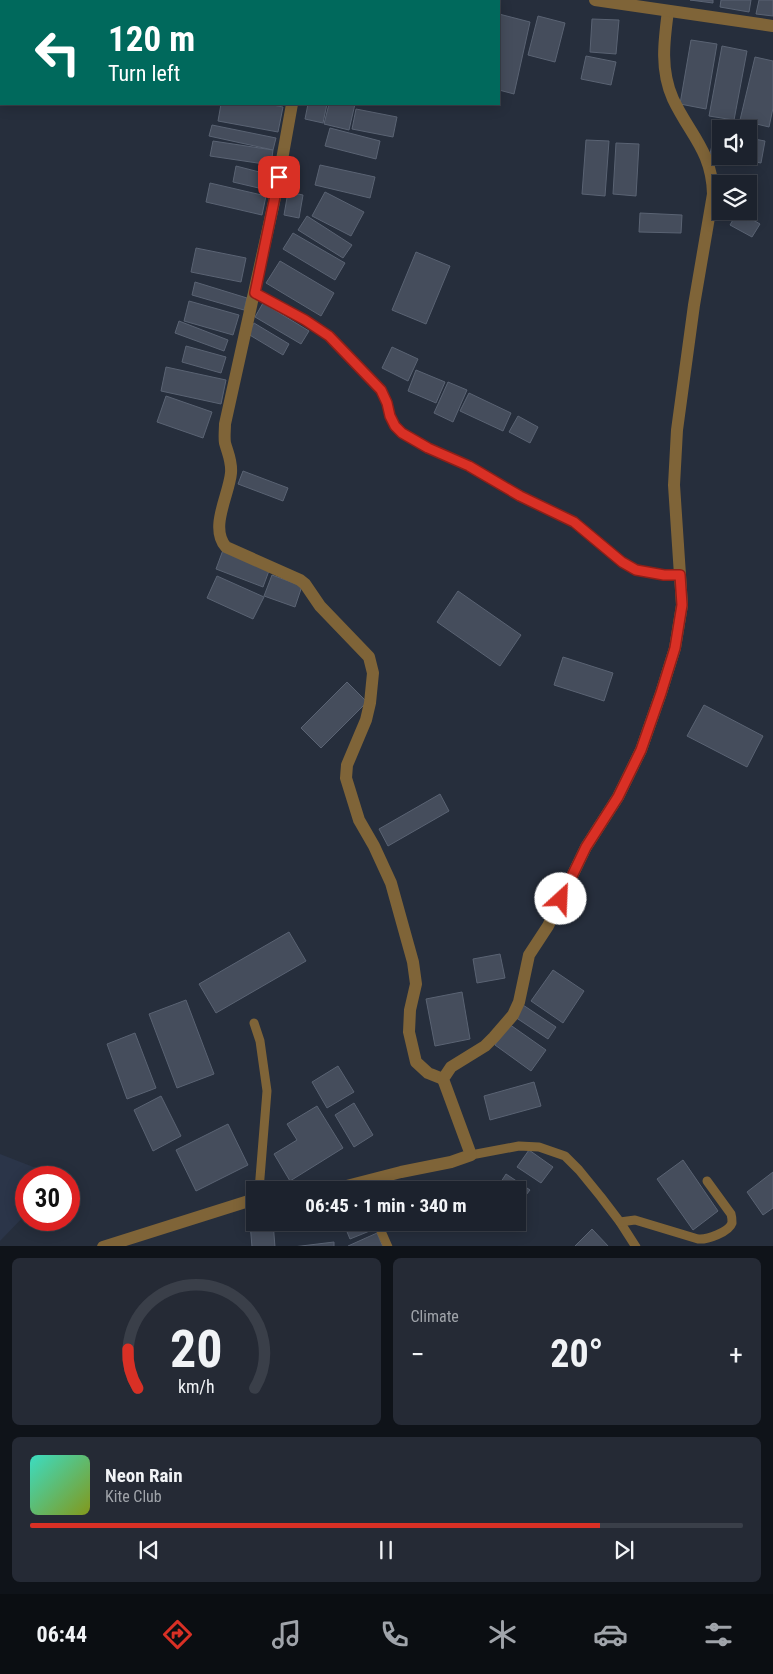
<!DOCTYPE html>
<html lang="en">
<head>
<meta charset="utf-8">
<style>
	:root { --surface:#1c222d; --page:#252a35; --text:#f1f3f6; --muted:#a0a4aa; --line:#3a3f49; --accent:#d93025 }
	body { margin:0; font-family:"Roboto Condensed",sans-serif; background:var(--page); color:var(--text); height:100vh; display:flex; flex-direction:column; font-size:19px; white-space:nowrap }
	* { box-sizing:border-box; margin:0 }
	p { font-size:16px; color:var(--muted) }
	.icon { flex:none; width:28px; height:28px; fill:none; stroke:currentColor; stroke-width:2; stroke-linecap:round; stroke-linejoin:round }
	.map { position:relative; height:1246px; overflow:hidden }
	.sheet { display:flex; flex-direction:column; gap:12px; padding:12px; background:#0f1319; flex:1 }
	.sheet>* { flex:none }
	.banner { position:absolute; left:0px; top:0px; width:500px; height:105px; box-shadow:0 2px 12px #0003,0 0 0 1px var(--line); background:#00695c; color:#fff; overflow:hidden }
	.tools { position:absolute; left:712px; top:120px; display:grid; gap:10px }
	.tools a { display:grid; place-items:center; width:45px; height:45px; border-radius:0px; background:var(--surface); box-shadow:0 2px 12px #0003,0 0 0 1px var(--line); font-size:25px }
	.speed { position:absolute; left:15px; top:1166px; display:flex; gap:10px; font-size:25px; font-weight:700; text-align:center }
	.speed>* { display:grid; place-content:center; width:65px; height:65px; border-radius:50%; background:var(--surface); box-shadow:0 2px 12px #0003,0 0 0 1px var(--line); line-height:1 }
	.speed .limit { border:8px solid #d22; background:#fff; color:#111 }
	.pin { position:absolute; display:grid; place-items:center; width:42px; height:42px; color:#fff; margin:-21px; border-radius:10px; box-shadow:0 2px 8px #0006 }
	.me { position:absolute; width:55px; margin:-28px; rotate:25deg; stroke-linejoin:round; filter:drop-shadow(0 0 4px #0008) }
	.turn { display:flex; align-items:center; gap:18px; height:105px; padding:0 25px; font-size:22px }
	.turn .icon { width:65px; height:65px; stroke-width:2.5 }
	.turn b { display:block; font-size:35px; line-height:42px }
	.big { font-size:38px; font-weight:700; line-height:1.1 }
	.sheet .card { flex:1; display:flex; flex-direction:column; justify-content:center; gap:8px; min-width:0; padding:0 18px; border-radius:8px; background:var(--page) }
	.sheet .dial { align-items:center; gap:0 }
	.dial svg { height:130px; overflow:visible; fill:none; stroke:var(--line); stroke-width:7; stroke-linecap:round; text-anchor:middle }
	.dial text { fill:var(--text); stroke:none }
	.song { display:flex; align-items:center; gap:15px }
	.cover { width:60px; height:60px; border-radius:8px; background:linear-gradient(135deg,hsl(170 70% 55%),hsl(70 70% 35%)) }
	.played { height:5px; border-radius:2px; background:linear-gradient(90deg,var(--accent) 80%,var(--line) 80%) }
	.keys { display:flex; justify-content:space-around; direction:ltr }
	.heat { display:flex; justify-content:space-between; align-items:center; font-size:28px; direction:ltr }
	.sheet .tiles { flex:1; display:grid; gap:12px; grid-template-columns:1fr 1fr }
	.card:last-child { grid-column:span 2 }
	.trip { position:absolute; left:246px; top:1181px; width:280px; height:50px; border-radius:0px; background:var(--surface); box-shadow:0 2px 12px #0003,0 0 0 1px var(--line); font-weight:700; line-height:50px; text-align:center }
	.tabs { display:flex; height:80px; justify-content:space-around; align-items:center; background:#0b0e12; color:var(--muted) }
	.tabs .icon { width:35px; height:35px }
	.tabs .selected { color:var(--accent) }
	.tabs b { font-size:22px; color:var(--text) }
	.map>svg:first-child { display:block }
	.built { fill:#2b3549 }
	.building { fill:#454d5c; stroke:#5a6373 }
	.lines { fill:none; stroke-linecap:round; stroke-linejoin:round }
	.service { stroke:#7f6438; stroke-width:9 }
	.minor { stroke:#7f6438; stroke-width:12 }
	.tertiary { stroke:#7f6438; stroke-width:12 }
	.route-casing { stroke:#8d1f18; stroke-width:12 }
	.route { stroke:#d93025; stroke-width:9 }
</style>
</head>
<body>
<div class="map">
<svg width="773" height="1247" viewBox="0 0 773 1247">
	<rect width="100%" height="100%" fill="#262e3c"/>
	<path class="built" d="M0 1154 59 1177 26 1178V1214L0 1241Z"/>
	<g class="building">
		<path d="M29 0H179L29 1Z"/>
		<path d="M188 0H232L188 1Z"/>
		<path d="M690 0H713V3Z"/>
		<path d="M721 0H751L749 12 720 7Z"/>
		<path d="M759 0H773V16L756 14Z"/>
		<path d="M499 14 530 22 514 94 499 90Z"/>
		<path d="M538 16 565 23 555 62 528 55Z"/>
		<path d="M592 19 619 20 616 54 590 52Z"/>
		<path d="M691 40 717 44 706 109 680 104Z"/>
		<path d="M722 46 747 51 734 120 709 116Z"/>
		<path d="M586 56 616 62 611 85 581 79Z"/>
		<path d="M755 57 773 61V108L769 127 740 120Z"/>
		<path d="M221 104H268L283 107 278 132 218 121Z"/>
		<path d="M308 104H327L323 123 305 119Z"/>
		<path d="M329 104H355L349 130 324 124Z"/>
		<path d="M356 109 397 117 393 137 352 129Z"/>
		<path d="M212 125 276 138 273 150 209 136Z"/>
		<path d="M330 128 380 141 376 159 325 146Z"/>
		<path d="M715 132 721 133V156L710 154Z"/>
		<path d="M749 138 765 141 761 163 724 156H749Z"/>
		<path d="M586 140 609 141 605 196 582 194Z"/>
		<path d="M213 141 273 150 271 165 210 156Z"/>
		<path d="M616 143 639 144 636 196 613 194Z"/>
		<path d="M320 165 375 177 370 198 315 185Z"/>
		<path d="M236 166 267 174 263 189 233 182Z"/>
		<path d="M210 183 266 196 262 215 206 202Z"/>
		<path d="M288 192 303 195 299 218 284 215Z"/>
		<path d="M325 192 364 212 351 236 312 216Z"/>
		<path d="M738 211 760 224 752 237 730 225Z"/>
		<path d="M640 213 682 215 681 233 639 232Z"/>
		<path d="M307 216 352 245 343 258 298 230Z"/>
		<path d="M293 233 345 263 335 280 283 249Z"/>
		<path d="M196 248 246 258 241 282 191 272Z"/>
		<path d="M416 252 450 266 426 324 392 310Z"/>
		<path d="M280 261 334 293 321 316 266 283Z"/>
		<path d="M195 282 247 298 244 310 192 295Z"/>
		<path d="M189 301 239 315 233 335 184 321Z"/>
		<path d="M263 303 309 331 301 344 255 317Z"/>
		<path d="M179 321 228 340 224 351 175 333Z"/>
		<path d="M254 323 289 344 283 355 248 334Z"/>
		<path d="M186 346 226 357 221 373 182 362Z"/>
		<path d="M392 347 418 359 408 381 382 368Z"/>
		<path d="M166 367 226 380 221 404 161 391Z"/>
		<path d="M416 370 445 382 436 403 408 391Z"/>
		<path d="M448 382 467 390 453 422 434 413Z"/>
		<path d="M469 393 511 413 503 431 460 411Z"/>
		<path d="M166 396 212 412 203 438 157 422Z"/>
		<path d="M518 416 538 427 530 443 509 432Z"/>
		<path d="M243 471 288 488 283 501 238 484Z"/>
		<path d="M223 550 270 568 263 587 216 569Z"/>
		<path d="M272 575 302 586 295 607 264 596Z"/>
		<path d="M217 576 264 597 253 619 207 598Z"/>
		<path d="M458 591 521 635 500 666 437 622Z"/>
		<path d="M563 657 613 673 604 701 554 685Z"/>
		<path d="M347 682 367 702 321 748 301 728Z"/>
		<path d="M704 705 763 736 747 767 687 736Z"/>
		<path d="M440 794 449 811 388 846 379 829Z"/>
		<path d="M289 932 306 961 216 1013 199 984Z"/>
		<path d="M500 954 505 978 477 983 473 959Z"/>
		<path d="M553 970 584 991 563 1023 531 1001Z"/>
		<path d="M462 992 470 1039 435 1046 426 999Z"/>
		<path d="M186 1000 214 1074 177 1088 149 1014Z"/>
		<path d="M523 1005 556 1027 548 1039 515 1017Z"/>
		<path d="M509 1024 546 1050 531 1071 495 1045Z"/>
		<path d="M135 1033 156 1088 127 1099 107 1044Z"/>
		<path d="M338 1066 354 1092 327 1108 312 1082Z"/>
		<path d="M534 1082 541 1106 490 1120 484 1096Z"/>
		<path d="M161 1096 181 1136 153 1151 134 1110Z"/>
		<path d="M354 1103 373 1135 354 1147 335 1115Z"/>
		<path d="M317 1106 343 1148 290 1181 274 1154 297 1140 287 1124Z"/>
		<path d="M228 1124 248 1165 196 1191 176 1150Z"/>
		<path d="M529 1150 553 1167 541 1183 517 1167Z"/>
		<path d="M683 1160 718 1211 693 1230 657 1179Z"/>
		<path d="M773 1172V1208L763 1215 747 1192Z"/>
		<path d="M506 1174 530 1190 522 1200 518 1197V1190H507L499 1185Z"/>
		<path d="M249 1211H255V1222H273L275 1247H252Z"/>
		<path d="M343 1222H374L377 1228 350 1239Z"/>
		<path d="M384 1222H406V1223L387 1231Z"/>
		<path d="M592 1229 609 1247H574Z"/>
		<path d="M377 1233 383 1247H348V1246Z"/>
		<path d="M334 1242V1247H293Z"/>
	</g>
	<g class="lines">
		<g class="service">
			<path d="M255 293 305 320 329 336 381 390 387 403 390 417 395 426 402 433 428 448 469 466 520 496 574 522 623 562 636 569 663 575H679"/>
			<path d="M254 1023 260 1041 267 1091 259 1190"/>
			<path d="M471 1155 519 1146 539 1147 565 1156 579 1170 601 1197 620 1222 636 1247"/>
			<path d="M377 1222 388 1247"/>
			<path d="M620 1222 635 1220 698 1239C707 1240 729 1232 732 1223 732 1220 732 1217 731 1214L707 1181"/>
		</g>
		<g class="minor">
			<path d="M272 0V1"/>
			<path d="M292 104 276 193 225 424C225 430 224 437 225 443 228 454 232 461 231 473 229 495 209 528 226 547L300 580 305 584 320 606 369 657 373 673 370 703 366 720 347 765 346 778 359 820 374 846 391 883 413 962 416 984 410 1010 409 1032 416 1062 428 1073 443 1079"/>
			<path d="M331 1190 401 1172 451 1162 471 1155 443 1079 451 1067 485 1046 494 1037 513 1015 519 1002 529 955 548 926 586 847 618 797 641 750 661 693 675 648 682 605 674 485 677 430 694 305 713 194C712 151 690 135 673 99 660 70 664 41 668 11"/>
			<path d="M103 1247 255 1199"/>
		</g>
		<path class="tertiary" d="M595 0 773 26"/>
	</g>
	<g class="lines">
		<g class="route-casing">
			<path id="route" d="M279 177 255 293 305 320 329 336 381 390 387 403 390 416 395 426 402 433 428 448 469 466 520 496 574 522 622 562 636 570 664 575H680L682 605 675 648 661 693 641 750 618 797 586 847 561 899"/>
		</g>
		<use href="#route" class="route"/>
	</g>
</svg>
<div class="tools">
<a><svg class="icon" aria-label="sound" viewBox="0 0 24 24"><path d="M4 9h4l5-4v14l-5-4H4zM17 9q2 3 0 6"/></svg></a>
<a><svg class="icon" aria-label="layers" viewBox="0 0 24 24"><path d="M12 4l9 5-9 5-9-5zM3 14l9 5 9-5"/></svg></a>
</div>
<div class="speed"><div class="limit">30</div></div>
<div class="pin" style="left:279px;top:177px;background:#d93025"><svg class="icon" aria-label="arrive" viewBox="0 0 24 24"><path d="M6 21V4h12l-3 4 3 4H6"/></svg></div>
<svg class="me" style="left:561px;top:899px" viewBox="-20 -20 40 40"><circle r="19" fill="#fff"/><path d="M0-13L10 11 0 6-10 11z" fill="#d93025"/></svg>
<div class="trip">06:45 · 1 min · 340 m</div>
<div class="banner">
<div class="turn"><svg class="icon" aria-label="left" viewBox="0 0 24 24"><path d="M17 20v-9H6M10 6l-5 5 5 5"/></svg><div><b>120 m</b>Turn left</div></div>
</div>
</div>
<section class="sheet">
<div class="tiles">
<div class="card dial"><svg viewBox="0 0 100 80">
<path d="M14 69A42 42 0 1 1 86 69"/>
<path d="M14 69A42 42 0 0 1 8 45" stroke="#d93025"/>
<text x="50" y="56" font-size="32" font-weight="700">20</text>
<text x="50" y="72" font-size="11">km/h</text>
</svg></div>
<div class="card"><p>Climate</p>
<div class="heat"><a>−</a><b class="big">20°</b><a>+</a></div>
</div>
<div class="card">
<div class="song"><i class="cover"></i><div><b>Neon Rain</b><p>Kite Club</p></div></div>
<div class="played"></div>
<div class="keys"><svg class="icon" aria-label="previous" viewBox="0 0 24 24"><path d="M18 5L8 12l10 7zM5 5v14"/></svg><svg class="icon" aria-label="pause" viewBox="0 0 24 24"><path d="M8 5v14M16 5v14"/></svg><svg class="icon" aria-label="next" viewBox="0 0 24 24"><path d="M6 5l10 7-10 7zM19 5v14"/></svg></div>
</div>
</div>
</section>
<nav class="tabs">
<b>06:44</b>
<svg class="icon selected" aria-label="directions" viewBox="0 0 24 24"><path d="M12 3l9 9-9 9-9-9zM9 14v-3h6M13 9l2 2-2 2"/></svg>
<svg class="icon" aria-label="music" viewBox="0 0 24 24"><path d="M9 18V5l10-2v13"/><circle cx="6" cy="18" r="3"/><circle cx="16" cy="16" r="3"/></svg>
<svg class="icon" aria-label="phone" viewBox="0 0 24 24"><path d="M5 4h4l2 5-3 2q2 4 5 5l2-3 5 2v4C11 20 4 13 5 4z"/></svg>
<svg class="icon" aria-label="climate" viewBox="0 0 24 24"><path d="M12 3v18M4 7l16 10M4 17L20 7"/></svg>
<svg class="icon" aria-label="car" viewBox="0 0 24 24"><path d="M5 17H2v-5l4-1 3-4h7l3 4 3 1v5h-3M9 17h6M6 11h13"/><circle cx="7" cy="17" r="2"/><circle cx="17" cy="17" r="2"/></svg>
<svg class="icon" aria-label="filters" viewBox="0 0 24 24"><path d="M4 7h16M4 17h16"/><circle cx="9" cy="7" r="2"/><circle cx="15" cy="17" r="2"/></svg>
</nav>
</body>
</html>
